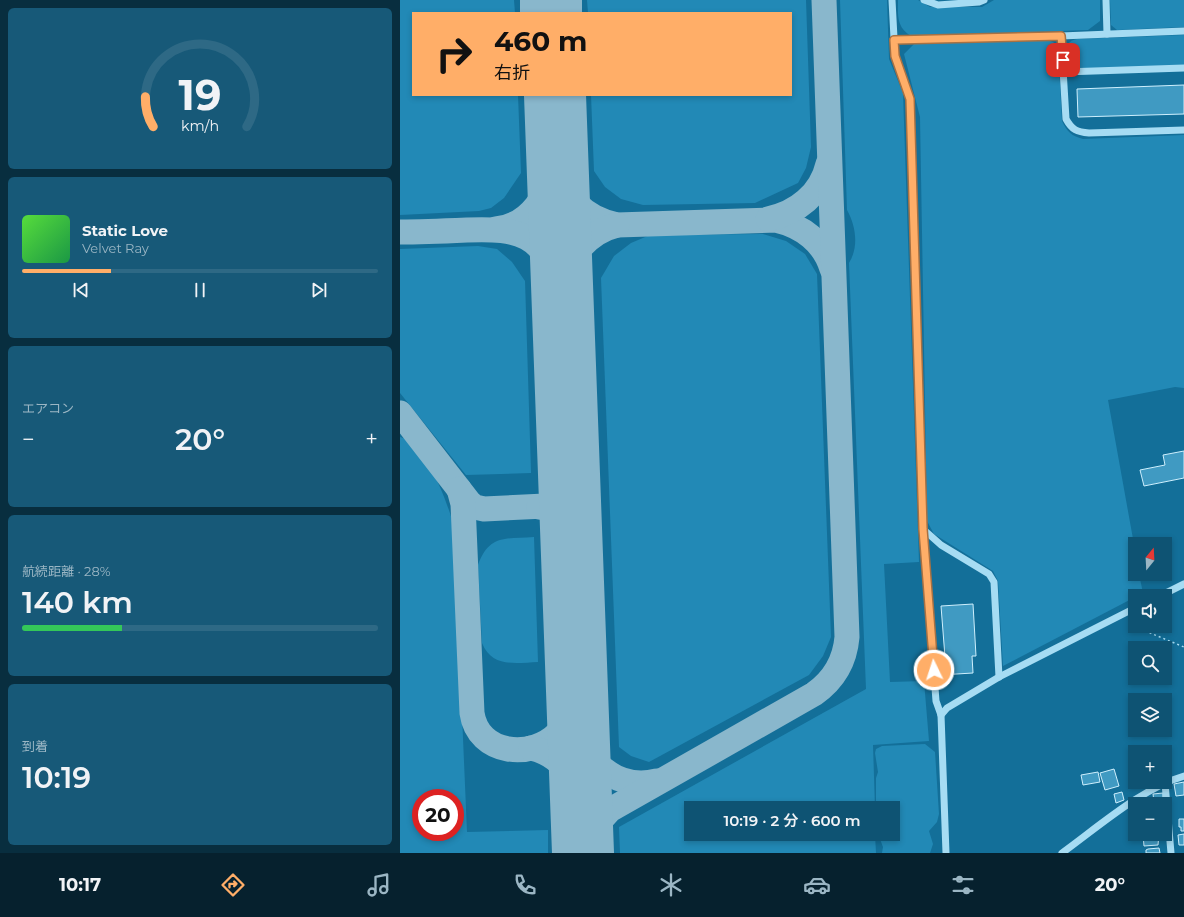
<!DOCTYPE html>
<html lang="ja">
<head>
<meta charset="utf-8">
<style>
	:root { --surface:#0e5373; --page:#175978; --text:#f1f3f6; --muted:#9bb6c4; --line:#2e6985; --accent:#ffae68 }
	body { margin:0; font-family:Montserrat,"Noto Sans JP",sans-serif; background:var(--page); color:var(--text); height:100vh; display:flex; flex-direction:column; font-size:15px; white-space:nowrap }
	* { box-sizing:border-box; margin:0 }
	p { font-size:13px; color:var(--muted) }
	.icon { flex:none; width:22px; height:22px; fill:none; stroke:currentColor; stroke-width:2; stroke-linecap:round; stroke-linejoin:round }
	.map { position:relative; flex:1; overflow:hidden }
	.side { display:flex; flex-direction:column; gap:8px; padding:8px; background:#082e3f; width:400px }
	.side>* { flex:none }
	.guide { position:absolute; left:12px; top:12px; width:380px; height:84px; border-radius:0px; box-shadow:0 2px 6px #0003; background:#ffae68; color:#111; overflow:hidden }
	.needle { width:26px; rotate:18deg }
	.tools { position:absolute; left:728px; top:537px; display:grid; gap:8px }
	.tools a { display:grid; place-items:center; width:44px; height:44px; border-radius:0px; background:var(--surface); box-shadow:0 2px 6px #0003; font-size:20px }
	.speed { position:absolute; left:12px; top:789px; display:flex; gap:8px; font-size:20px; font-weight:700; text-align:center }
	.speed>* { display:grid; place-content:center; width:52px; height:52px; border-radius:50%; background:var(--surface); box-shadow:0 2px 6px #0003; line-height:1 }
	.speed .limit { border:6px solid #d22; background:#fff; color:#111 }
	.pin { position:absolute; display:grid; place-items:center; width:34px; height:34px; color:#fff; margin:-17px; border-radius:8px; box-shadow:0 2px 6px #0006 }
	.me { position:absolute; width:44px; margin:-22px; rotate:356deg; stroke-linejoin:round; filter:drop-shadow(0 0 3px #0008) }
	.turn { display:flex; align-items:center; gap:14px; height:84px; padding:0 16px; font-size:18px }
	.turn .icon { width:52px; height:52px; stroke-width:2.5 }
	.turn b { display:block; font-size:28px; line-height:34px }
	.big { font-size:30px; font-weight:600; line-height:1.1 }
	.side .card { flex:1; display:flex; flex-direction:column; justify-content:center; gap:6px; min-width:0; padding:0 14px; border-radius:6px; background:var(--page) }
	.side .dial { align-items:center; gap:0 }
	.dial svg { height:104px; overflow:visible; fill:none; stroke:var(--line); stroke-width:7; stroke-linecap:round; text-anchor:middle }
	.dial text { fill:var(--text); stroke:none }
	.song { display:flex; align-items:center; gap:12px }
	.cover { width:48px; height:48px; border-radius:6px; background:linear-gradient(135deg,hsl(110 70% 55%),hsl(140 70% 35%)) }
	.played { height:4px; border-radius:2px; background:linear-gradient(90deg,var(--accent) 25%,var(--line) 25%) }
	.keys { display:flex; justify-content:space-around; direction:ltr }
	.heat { display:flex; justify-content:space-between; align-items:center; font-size:22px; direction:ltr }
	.charge { height:6px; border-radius:3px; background:linear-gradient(90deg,#34c759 28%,var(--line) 0) }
	.trip { position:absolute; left:284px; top:801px; width:216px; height:40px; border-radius:0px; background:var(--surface); box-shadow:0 2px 6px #0003; font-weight:600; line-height:40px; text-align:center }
	.tabs { display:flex; height:64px; justify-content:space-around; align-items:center; background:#06212e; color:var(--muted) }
	.tabs .icon { width:28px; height:28px }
	.tabs .selected { color:var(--accent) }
	.tabs b { font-size:18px; color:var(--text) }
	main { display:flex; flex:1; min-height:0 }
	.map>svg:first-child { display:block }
	.green { fill:#2289b6; fill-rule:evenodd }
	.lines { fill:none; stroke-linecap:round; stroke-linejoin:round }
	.taxiway { stroke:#89b7cc; stroke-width:25 }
	.runway { stroke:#89b7cc; stroke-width:62 }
	.building { fill:#409ac2; stroke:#ceeffd }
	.path { stroke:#a6dcf3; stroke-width:1.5; stroke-dasharray:2 3; stroke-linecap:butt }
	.minor { stroke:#a6dcf3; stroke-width:7 }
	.route-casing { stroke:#a67144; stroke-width:10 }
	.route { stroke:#ffae68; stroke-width:7 }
</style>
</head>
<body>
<main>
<section class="side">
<div class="card dial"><svg viewBox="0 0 100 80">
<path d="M14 69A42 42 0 1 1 86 69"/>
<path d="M14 69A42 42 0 0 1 8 46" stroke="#ffae68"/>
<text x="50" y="56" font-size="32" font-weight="700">19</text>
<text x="50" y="72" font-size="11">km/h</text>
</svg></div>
<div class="card">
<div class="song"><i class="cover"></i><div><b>Static Love</b><p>Velvet Ray</p></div></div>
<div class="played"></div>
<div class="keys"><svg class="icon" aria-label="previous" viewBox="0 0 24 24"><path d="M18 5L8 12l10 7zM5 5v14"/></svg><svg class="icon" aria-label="pause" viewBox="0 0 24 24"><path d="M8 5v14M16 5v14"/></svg><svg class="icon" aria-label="next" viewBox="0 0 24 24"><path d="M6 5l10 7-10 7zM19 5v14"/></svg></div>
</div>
<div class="card"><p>エアコン</p>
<div class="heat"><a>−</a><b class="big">20°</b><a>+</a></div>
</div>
<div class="card"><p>航続距離 · 28%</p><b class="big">140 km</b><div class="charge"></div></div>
<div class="card"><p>到着</p><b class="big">10:19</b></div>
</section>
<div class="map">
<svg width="784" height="853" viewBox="0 0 784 853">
	<rect width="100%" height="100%" fill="#136f99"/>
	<g class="green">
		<path d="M0 0H114L115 13H13V95H118L121 173 104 198 91 208 79 211 0 215Z"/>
		<path d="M187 0H406L411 147 406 168 398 183 355 203 243 205 221 199 205 187 194 171 191 95H391V13H188Z"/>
		<path d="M440 0H487L489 59 503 93 519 562 484 564 490 682 524 681 529 741 473 745 475 808H291V834H475L476 853H220L219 827 466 689 449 263C459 247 456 226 447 210Z"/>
		<path d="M498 0H518L530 7H582L594 0H700V21L688 30 511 36C496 27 498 15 498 0Z"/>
		<path d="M710 0H784V27L717 30 711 25Z"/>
		<path d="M784 35V65L682 69C674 67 669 63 665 55 666 47 668 40 677 39Z"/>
		<path d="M647 40 653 42 658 46 662 121C667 132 672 136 683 139L784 135V388L775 387 708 400 735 550V574H739L743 593 603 666 598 581 593 571 534 534 527 521 520 117 504 54 514 44Z"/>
		<path d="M363 234 386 241 405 254 417 274 431 637 423 656 409 675 249 762 231 756 219 747 201 278 214 256 231 243 250 235Z"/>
		<path d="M78 246 97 249 112 262 125 281 131 473 66 475 0 393V249Z"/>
		<path d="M0 437C26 443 48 503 54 527L67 832 148 830V853H0ZM21 798H55V832H21Z"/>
		<path d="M134 537 138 662C116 663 92 668 82 643L78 565C89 534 106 539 134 537Z"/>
		<path d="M525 744 535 752 539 814 537 822 529 831 533 844 530 853H482L483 847 478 834H493V808H476V778L478 772 475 753 476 749 482 746Z"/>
	</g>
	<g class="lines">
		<g class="taxiway">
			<path d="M157 163C163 196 184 218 217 225L376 220C402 226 424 242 432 269"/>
			<path d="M368 219C397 213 421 194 428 164"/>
			<path d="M96 229C132 225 147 194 157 163"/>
			<path d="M0 232C22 232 45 231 67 230 121 228 141 234 162 287"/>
			<path d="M162 287C166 258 188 232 217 225"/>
			<path d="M0 413 69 502 75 507 84 509 145 506 161 497 169 484"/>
			<path d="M59 489 63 504 72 713C78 755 132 760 158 733 169 722 173 708 177 694"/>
			<path d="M139 507C155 508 166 516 171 531"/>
			<path d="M179 739C196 769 221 790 257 781"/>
			<path d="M131 748C155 753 169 770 181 792"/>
			<path d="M183 853 192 830 210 810 414 694C434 680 445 661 447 637L424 0"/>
		</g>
		<g class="runway">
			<path d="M151 0V13"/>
			<path d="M155 95 183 853"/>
		</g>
	</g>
	<g class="building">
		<path d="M784 85V114L678 117 677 89Z"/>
		<path d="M784 451V478L744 486 740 470 765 465 763 455Z"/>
		<path d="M573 604 576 656H572L573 673 540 675 539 658 545 657 541 606Z"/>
		<path d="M714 769 719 786 705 790 700 773Z"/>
		<path d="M698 772 700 782 683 785 681 775Z"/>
		<path d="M784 782V795L776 796 774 784Z"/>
		<path d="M722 792 724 800 716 803 714 794Z"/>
		<path d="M763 793V801L754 802 753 794Z"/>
		<path d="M779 819H784V831H781V827H779Z"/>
		<path d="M759 834 758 845 744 846 743 835Z"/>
		<path d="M784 834V845H779L778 835Z"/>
		<path d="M759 848 760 853H746V850L748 849Z"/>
	</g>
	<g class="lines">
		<path class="path" d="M731 625 784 647"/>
		<g class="minor">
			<path d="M492 0 495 57 510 99 523 529 536 701 541 715 546 853"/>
			<path d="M524 0 538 5 579 2 584 0"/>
			<path d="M706 0 707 34"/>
			<path d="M661 36 666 119C672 130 677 132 689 133L784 130"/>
			<path d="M493 40 661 36 784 31"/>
			<path d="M664 72 784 68"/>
			<path d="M523 529 541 545 589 574 594 582 599 677"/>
			<path d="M760 596 784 584"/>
			<path d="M541 715 547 708 599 677 735 608"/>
			<path d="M765 783 771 853"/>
			<path d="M662 853C698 827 742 788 784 776"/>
		</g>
	</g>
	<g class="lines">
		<g class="route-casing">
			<path id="route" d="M534 670 523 529 510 99 495 56 494 40 661 36 663 60"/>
		</g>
		<use href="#route" class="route"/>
	</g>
</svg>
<div class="tools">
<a><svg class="needle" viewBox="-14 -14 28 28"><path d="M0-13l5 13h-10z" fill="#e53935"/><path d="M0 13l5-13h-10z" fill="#9bb6c4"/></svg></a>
<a><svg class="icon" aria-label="sound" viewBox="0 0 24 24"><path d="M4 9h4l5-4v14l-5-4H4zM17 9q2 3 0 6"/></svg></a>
<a><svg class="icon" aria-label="search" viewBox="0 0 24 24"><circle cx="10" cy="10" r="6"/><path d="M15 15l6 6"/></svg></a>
<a><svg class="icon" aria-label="layers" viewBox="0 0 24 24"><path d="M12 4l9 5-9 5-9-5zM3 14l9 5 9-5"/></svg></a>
<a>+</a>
<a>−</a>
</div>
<div class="speed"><div class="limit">20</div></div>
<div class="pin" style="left:663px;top:60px;background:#d93025"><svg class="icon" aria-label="arrive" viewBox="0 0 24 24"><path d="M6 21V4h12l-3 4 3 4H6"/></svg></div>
<svg class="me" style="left:534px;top:670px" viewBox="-20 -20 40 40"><circle r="17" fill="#ffae68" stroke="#fff" stroke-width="3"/><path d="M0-11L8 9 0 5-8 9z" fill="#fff"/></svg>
<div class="trip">10:19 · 2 分 · 600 m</div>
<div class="guide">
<div class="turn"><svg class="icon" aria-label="right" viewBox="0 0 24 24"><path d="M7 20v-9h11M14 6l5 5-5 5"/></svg><div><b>460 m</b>右折</div></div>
</div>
</div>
</main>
<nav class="tabs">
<b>10:17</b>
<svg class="icon selected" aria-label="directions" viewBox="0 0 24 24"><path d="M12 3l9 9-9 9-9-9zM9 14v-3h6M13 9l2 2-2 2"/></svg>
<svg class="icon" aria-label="music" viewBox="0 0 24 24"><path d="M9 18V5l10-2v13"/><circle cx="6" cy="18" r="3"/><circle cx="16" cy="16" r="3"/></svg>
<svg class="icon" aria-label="phone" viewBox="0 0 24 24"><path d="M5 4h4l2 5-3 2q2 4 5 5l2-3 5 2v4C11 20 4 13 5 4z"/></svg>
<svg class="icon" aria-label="climate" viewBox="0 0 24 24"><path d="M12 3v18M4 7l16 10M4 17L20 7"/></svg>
<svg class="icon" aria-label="car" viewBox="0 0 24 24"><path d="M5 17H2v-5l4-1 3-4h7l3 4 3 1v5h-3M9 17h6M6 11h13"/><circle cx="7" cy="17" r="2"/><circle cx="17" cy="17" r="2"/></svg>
<svg class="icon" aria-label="filters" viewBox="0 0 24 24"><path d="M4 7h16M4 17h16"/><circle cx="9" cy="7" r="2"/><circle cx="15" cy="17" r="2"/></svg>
<b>20°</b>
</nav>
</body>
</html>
